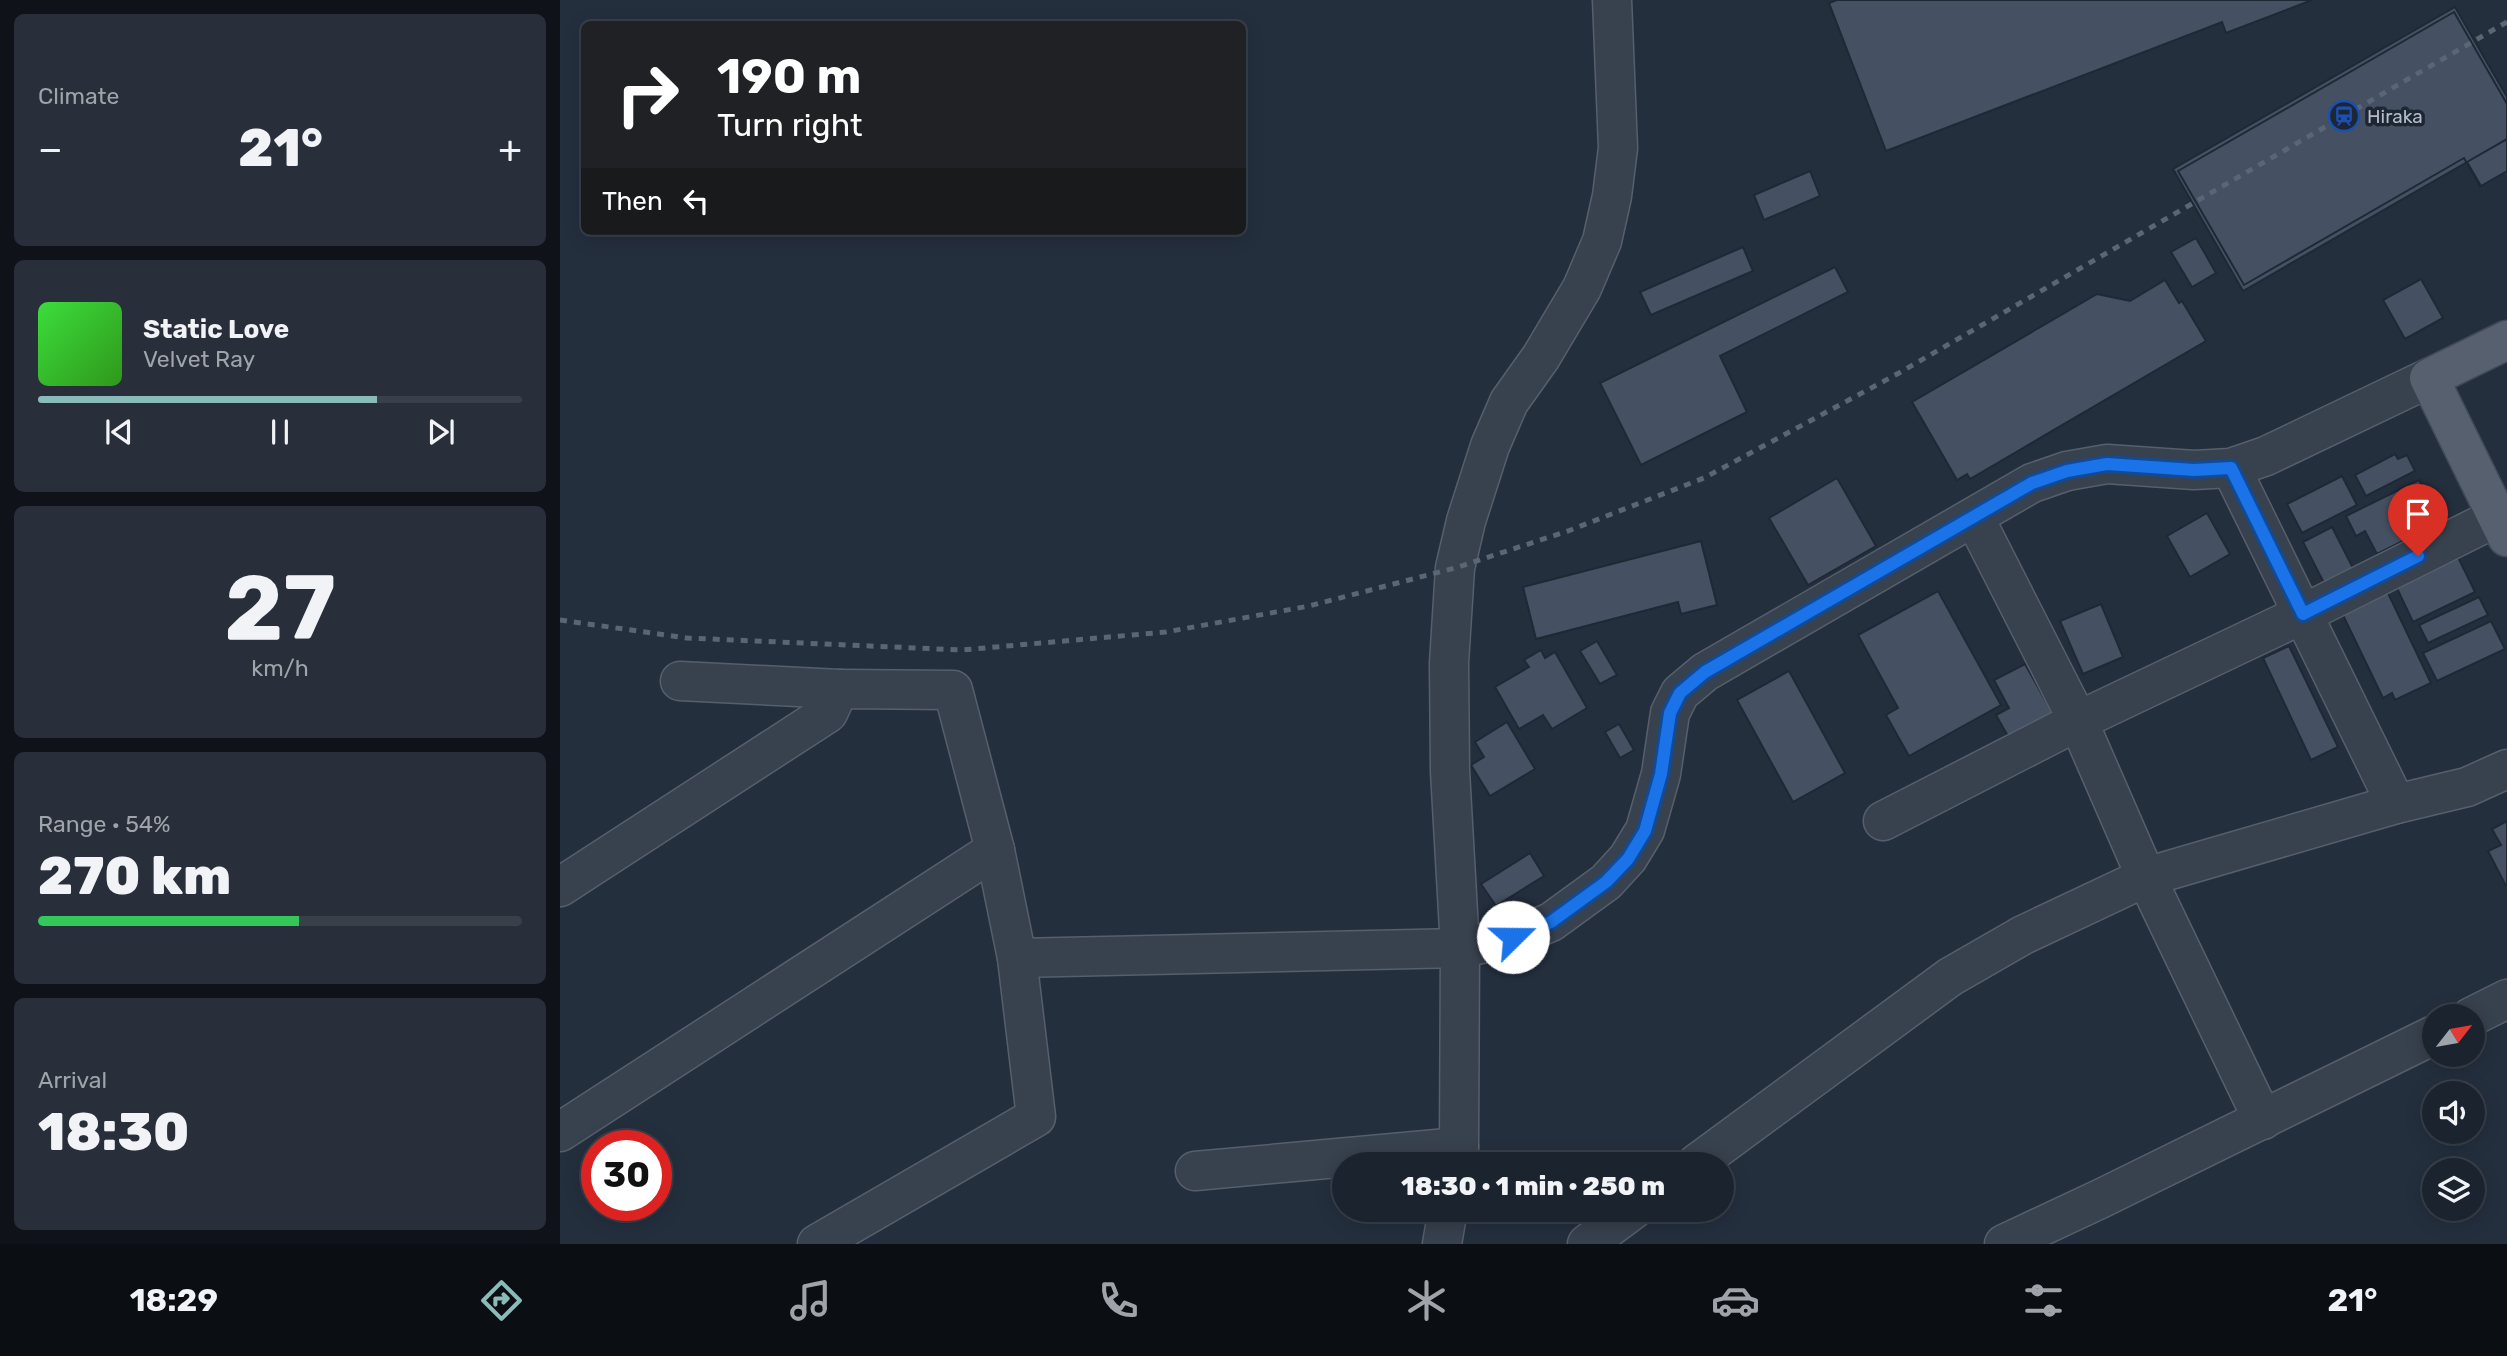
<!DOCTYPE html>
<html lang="en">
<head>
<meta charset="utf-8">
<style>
	:root { --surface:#1b232e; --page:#282f3a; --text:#f1f3f6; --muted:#a0a4aa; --line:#39404a; --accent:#8bbbb9 }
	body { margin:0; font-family:Rubik,sans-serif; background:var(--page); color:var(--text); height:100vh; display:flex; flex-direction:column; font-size:26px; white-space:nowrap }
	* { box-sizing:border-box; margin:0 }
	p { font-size:23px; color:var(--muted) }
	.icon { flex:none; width:38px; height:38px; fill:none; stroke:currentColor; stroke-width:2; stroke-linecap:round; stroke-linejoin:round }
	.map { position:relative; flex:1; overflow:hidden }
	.details { display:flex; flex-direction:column; gap:14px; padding:14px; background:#0f1319; width:560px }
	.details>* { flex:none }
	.guide { position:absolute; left:21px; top:21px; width:665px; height:214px; border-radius:10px; box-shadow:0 4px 18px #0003,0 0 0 2px var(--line); background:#202124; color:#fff; overflow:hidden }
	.needle { width:46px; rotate:59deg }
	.fabs { position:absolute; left:1862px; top:1004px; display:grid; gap:14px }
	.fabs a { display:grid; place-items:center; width:63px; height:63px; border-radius:50%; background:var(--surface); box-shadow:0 4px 18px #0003,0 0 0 2px var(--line); font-size:35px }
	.speed { position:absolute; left:21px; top:1130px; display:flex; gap:14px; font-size:35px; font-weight:700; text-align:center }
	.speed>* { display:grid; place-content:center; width:91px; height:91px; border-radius:50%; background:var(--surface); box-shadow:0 4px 18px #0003,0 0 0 2px var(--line); line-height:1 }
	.speed .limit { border:10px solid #d22; background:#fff; color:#111 }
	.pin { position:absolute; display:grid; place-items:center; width:60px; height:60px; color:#fff; margin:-72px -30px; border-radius:50% 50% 50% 0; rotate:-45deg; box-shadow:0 0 7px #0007 }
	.pin .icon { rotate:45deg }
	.me { position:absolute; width:77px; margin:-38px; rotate:68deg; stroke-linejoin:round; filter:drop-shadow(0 0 5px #0008) }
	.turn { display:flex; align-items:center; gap:24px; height:147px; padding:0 21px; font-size:32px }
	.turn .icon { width:91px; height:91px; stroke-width:2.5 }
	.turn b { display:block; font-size:49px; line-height:60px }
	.then { display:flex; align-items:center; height:66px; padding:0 21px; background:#0003; gap:14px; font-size:26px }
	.big { font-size:52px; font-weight:800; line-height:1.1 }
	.details .widget { flex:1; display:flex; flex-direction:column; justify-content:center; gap:10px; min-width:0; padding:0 24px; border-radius:10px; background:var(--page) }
	.details .dial { align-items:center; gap:0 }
	.dial b { font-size:91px; line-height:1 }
	.song { display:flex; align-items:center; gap:21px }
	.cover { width:84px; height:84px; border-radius:10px; background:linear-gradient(135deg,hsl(120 70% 55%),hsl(110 70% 35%)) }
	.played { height:7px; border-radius:4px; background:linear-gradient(90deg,var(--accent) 70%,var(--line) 70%) }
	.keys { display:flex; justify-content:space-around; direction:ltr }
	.heat { display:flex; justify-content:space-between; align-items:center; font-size:38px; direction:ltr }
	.charge { height:10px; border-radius:5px; background:linear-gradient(90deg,#34c759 54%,var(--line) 0) }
	.trip { position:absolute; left:772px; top:1152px; width:402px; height:70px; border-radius:35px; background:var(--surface); box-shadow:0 4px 18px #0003,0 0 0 2px var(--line); font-weight:800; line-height:70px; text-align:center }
	.tabs { display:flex; height:112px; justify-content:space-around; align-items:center; background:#0b0e12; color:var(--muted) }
	.tabs .icon { width:49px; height:49px }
	.tabs .current { color:var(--accent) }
	.tabs b { font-size:32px; color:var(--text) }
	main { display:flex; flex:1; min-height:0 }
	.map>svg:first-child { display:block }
	.building { fill:#455162; stroke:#1f2835; stroke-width:2 }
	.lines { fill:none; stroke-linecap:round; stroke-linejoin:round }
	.minor-casing { stroke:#565f6c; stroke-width:41 }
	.major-casing { stroke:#414a57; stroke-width:41 }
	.minor { stroke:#38414e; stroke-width:38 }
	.major { stroke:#56606e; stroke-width:38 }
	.rail { stroke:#5a6575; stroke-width:5; stroke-dasharray:7 7; stroke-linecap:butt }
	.route-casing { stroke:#114b97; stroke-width:18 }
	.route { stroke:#1a73e8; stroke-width:12 }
	.labels { text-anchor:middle; stroke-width:7; stroke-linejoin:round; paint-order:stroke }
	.poi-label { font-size:19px; fill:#b4bcc9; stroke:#1d2633; text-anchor:start }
</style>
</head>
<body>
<main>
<section class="details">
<div class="widget"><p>Climate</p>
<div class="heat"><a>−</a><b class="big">21°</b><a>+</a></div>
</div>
<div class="widget">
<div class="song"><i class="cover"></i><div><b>Static Love</b><p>Velvet Ray</p></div></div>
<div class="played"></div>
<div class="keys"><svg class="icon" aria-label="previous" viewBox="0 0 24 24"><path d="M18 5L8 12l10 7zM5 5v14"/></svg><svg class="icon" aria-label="pause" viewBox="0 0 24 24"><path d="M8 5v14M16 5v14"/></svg><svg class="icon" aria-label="next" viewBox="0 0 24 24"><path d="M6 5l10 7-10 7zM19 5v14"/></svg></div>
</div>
<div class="widget dial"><b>27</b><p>km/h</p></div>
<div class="widget"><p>Range · 54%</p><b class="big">270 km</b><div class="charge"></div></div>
<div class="widget"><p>Arrival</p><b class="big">18:30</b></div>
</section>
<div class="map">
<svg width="1947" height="1244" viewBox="0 0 1947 1244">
	<rect width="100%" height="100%" fill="#242f3e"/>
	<g class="building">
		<path d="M1277 0H1752L1666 33 1662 22 1326 151 1269 3Z"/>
		<path d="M1895 7 1947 97V139L1683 291 1613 169Z"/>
		<path d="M1894 12 1947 104V170L1920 186 1904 158 1684 285 1618 171Z"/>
		<path d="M1947 139V171L1921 186 1907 162Z"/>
		<path d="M1250 171 1260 196 1204 220 1194 195Z"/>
		<path d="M1636 238 1656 273 1632 287 1611 252Z"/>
		<path d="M1183 247 1193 271 1091 315 1080 292Z"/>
		<path d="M1275 267 1288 292 1160 356 1187 412 1081 465 1040 383Z"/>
		<path d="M1861 279 1883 318 1845 339 1823 300Z"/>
		<path d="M1605 280 1619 303 1622 301 1646 341 1410 479 1407 474 1397 480 1352 402 1537 294 1570 301Z"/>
		<path d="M1835 454 1838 459 1847 455 1855 471 1806 496 1795 475Z"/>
		<path d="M1782 476 1797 505 1742 533 1727 504Z"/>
		<path d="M1277 478 1316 546 1248 585 1209 518Z"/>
		<path d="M1859 480 1881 522 1817 554 1805 531 1796 536 1786 516Z"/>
		<path d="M1647 513 1670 554 1630 577 1607 536Z"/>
		<path d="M1772 527 1793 568 1764 583 1743 542Z"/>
		<path d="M1141 541 1157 605 1121 614 1118 602 976 639 963 587Z"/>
		<path d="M1897 555 1915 592 1853 622 1835 584Z"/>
		<path d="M1826 589 1871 683 1835 700 1832 693 1823 698 1781 611Z"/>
		<path d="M1378 591 1441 705 1349 756 1326 715 1338 708 1298 635Z"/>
		<path d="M1919 597 1928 615 1868 643 1859 625Z"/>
		<path d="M1541 604 1563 657 1523 674 1500 621Z"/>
		<path d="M1931 621 1945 649 1877 681 1863 653Z"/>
		<path d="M1037 641 1057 675 1040 684 1020 651Z"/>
		<path d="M1729 646 1778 747 1751 760 1703 658Z"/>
		<path d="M981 650 985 658 995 652 1027 708 992 729 983 715 959 729 935 687 969 667 964 660Z"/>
		<path d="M1465 664 1493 714 1449 738 1436 715 1449 708 1434 680Z"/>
		<path d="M1229 671 1285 773 1233 802 1177 700Z"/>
		<path d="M947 722 975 769 930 796 911 765 924 757 915 742Z"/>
		<path d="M1059 724 1074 750 1060 758 1045 732Z"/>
		<path d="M1947 821V886H1946L1928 851 1941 845 1932 829Z"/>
		<path d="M970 853 984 876 936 906 921 884Z"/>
	</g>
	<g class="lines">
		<g class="minor-casing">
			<g id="minor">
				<path d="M1671 468 1836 804"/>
				<path d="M1414 517 1518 721 1586 877 1703 1120"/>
				<path d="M120 681 279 689"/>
				<path d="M1323 821 1518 721 1743 614 1937 517"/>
				<path d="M0 887 268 713 279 689 393 690 435 850 457 958 476 1117 257 1244"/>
				<path d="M457 958 900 948 952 938 991 922 1046 882 1068 858 1085 830 1101 774 1110 713 1120 693 1145 672 1472 483 1507 471 1547 464 1634 470 1671 468 1706 456 1869 378"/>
				<path d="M1911 1017 1947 999"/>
				<path d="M0 1132 435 850"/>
				<path d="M896 1164 899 1147 900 948 890 771 889 663 895 568 906 521 930 446 949 402 981 357 1022 288 1042 241 1052 196 1058 148 1052 0"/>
				<path d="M1136 1164 1390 977 1463 935 1586 877 1836 804 1907 787 1947 769"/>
				<path d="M635 1171 899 1147"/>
				<path d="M882 1244 888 1209"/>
				<path d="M1027 1244 1074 1209"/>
				<path d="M1444 1244 1540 1199 1874 1035"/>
			</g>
		</g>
		<g class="major-casing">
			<path id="major" d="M1947 340 1869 378 1947 537"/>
		</g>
		<use href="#minor" class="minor"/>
		<use href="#major" class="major"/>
		<path class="rail" d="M0 620 127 638 402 650 606 632 749 606 895 568 1008 531 1144 478 1339 373 1947 22"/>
	</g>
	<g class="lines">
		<g class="route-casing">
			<path id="route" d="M953 937 991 922 1046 882 1068 859 1085 831 1101 774 1110 713 1120 693 1145 672 1472 483 1507 471 1547 464 1634 470 1671 468 1743 614 1858 556"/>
		</g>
		<use href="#route" class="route"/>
	</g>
	<defs>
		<g id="station-ring" transform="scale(1.575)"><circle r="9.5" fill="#1d2633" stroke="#1a4fb4" stroke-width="1.5"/><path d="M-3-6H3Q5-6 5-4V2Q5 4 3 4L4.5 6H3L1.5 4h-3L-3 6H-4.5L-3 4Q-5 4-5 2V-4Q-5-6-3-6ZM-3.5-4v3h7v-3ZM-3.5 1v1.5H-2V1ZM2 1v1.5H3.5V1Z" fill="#1a4fb4"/></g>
	</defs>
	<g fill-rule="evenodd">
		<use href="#station-ring" x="1784" y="116"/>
	</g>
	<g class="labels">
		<g class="poi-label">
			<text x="1807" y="123">Hiraka</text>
		</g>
	</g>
</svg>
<div class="fabs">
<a><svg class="needle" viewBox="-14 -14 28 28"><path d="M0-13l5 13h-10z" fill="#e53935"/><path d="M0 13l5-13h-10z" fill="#a0a4aa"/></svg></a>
<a><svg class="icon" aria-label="sound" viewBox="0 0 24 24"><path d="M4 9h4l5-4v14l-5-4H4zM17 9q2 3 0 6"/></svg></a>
<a><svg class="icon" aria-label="layers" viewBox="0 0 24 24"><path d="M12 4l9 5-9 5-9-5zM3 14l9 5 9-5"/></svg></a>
</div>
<div class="speed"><div class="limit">30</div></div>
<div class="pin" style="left:1858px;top:556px;background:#d93025"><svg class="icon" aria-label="arrive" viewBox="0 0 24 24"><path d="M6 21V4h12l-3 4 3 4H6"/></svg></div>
<svg class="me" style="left:953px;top:937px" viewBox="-20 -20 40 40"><circle r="19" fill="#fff"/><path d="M0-13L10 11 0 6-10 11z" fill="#1a73e8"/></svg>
<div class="trip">18:30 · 1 min · 250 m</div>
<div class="guide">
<div class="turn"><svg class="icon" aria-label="right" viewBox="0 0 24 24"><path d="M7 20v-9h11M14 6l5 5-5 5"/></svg><div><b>190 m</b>Turn right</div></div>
<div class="then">Then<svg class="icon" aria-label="left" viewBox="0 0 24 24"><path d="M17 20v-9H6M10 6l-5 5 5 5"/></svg></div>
</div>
</div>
</main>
<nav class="tabs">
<b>18:29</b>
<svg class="icon current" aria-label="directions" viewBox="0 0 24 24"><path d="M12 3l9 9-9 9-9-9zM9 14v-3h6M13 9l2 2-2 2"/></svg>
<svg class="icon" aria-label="music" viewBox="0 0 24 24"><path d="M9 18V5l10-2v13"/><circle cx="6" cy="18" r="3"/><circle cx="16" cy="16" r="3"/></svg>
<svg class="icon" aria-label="phone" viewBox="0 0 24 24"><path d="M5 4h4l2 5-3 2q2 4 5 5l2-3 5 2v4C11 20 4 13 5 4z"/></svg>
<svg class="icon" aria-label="climate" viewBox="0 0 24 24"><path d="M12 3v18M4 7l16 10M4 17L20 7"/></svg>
<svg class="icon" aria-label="car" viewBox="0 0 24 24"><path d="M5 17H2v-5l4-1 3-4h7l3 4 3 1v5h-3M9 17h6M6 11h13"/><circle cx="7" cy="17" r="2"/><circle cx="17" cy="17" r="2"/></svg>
<svg class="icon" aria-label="filters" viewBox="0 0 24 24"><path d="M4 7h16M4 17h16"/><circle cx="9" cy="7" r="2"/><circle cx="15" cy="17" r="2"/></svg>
<b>21°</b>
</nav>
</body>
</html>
